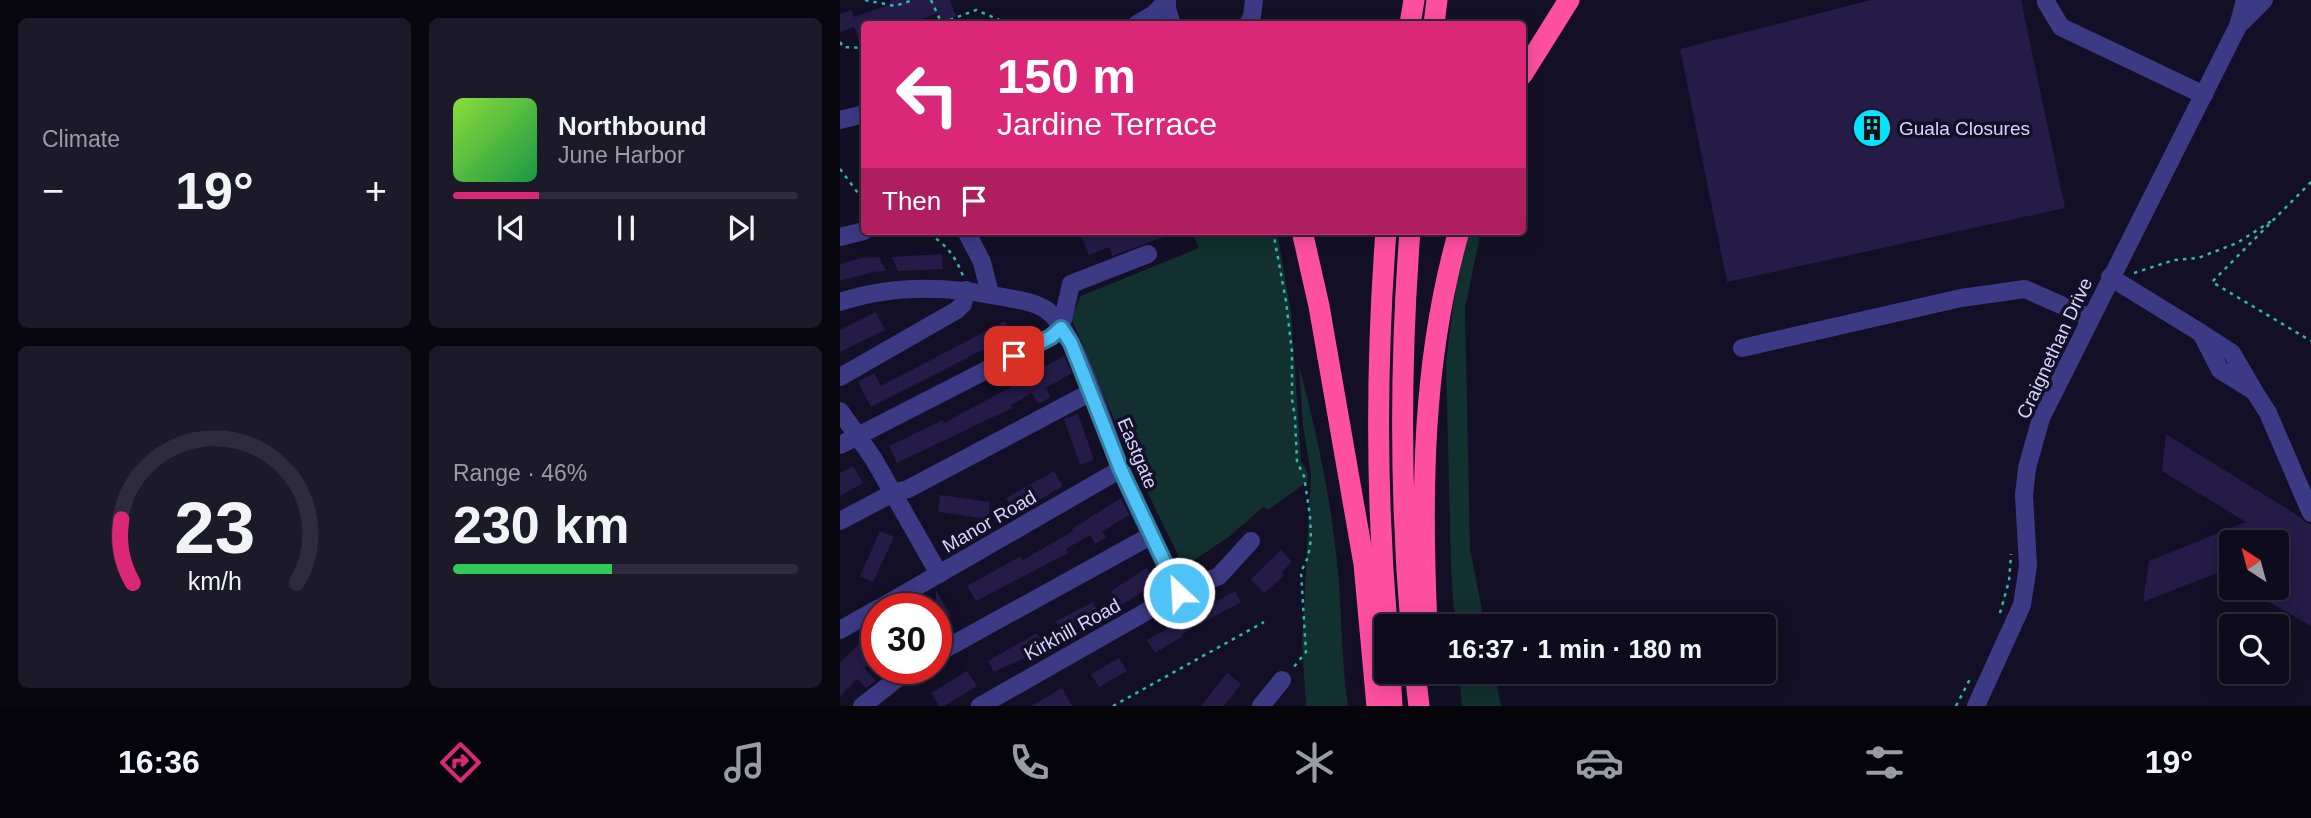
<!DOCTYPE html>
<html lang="en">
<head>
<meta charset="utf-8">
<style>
	:root { --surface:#0e0b1c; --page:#1c1929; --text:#f1f3f6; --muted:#9b9ba3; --line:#2e2b3b; --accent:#db2777 }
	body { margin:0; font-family:Arial,sans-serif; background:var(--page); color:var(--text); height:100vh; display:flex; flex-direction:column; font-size:26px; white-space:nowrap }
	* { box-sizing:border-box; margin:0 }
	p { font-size:23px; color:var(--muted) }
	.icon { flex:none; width:38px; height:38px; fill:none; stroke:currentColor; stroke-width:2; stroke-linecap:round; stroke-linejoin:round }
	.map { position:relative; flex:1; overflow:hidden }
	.side { display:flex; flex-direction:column; gap:18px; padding:18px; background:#08060f; width:840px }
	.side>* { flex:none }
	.hud { position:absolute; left:21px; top:21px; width:665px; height:214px; border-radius:7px; box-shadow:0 4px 18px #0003,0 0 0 2px var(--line); background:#db2777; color:#fff; overflow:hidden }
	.needle { width:46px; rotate:324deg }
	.tools { position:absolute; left:1379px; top:530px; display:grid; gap:14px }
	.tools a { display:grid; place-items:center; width:70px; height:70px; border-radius:7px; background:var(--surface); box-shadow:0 4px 18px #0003,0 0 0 2px var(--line); font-size:35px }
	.speed { position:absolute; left:21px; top:593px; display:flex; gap:14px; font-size:35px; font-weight:700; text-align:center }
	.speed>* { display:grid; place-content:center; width:91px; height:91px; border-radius:50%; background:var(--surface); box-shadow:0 4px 18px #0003,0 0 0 2px var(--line); line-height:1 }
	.speed .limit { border:10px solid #d22; background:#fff; color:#111 }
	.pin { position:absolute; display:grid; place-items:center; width:60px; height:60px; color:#fff; margin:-30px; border-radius:14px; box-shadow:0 4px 10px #0006 }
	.me { position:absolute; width:77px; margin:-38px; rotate:335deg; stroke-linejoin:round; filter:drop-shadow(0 0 5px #0008) }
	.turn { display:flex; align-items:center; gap:24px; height:147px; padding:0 21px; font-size:32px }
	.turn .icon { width:91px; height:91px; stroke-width:2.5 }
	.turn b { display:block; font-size:49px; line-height:60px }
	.then { display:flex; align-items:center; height:66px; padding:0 21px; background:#0003; gap:14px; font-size:26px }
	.big { font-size:52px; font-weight:800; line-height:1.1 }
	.side .card { flex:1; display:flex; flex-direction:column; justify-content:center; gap:10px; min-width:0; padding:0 24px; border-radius:10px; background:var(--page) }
	.side .dial { align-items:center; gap:0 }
	.dial svg { height:182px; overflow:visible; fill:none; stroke:var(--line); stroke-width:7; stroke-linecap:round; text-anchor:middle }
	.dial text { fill:var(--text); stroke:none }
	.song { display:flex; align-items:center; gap:21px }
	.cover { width:84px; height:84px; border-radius:10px; background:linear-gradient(135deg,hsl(90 70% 55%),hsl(140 70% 35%)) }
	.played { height:7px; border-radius:4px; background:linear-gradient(90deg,var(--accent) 25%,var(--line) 25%) }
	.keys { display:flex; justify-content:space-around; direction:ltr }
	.heat { display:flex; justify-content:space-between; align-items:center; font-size:38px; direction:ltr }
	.charge { height:10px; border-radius:5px; background:linear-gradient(90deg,#34c759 46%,var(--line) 0) }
	.side .tiles { flex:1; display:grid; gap:18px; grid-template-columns:repeat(2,1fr) }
	.trip { position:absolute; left:534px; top:614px; width:402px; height:70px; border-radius:7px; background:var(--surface); box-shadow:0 4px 18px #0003,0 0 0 2px var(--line); font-weight:800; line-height:70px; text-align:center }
	.dock { display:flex; height:112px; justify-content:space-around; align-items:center; background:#06040b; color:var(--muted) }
	.dock .icon { width:49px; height:49px }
	.dock .selected { color:var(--accent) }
	.dock b { font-size:32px; color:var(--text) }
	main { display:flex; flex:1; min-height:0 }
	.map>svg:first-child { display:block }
	.green { fill:#12302f }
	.building { fill:#241b47 }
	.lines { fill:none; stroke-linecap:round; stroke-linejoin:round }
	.path { stroke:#2fb8b0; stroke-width:2.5; stroke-dasharray:3.5 5; stroke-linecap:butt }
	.minor { stroke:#3d3a85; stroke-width:18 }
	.highway { stroke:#ff4fa3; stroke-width:21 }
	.route-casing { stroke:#337fa1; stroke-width:18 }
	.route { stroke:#4fc3f7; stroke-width:12 }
	.labels { text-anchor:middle; stroke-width:7; stroke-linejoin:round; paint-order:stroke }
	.poi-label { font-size:19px; fill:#d9d4ff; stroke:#130f26; text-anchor:start }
	.street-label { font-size:19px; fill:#d9d4ff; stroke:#130f26 }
</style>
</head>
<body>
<main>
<section class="side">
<div class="tiles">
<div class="card"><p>Climate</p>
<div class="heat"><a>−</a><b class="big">19°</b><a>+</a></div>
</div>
<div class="card">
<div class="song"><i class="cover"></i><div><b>Northbound</b><p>June Harbor</p></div></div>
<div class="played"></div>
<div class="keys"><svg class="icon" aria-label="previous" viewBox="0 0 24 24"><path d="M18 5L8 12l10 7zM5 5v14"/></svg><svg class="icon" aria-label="pause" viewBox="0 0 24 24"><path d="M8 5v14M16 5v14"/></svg><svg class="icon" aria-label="next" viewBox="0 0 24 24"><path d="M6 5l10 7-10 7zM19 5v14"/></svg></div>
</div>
<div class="card dial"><svg viewBox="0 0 100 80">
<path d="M14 69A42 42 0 1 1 86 69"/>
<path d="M14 69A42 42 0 0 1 9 41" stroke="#db2777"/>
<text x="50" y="56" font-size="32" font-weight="700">23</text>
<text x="50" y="72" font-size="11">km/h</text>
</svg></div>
<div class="card"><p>Range · 46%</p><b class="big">230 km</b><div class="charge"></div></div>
</div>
</section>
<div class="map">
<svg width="1471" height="706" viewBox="0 0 1471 706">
	<rect width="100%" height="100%" fill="#130f26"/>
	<g class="green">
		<path d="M352 231H437L451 312 461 461 468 474 467 482 428 510 423 507 390 536 344 567 291 459 231 318 241 296 359 248Z"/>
		<path d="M623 231H641L625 308 630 548 645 626H615L611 567 606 362Z"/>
		<path d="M459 365C476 430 490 494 497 561 502 609 501 658 508 706H466L462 644 471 474 463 426Z"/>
		<path d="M619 672H654L661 706H622Z"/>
	</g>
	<g class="building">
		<path d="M50 0H110L116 17 102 21 99 13 67 24H24L23 52 14 27 0 32V14L11 10 14 17 51 4Z"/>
		<path d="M1031 0H1181L1225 208 887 282 840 49Z"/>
		<path d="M239 231H340L272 256 269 247 249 255Z"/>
		<path d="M102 254 103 269 58 271 52 257Z"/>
		<path d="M39 257 46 271 33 272 0 281V264L21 258Z"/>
		<path d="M36 312 45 330 0 352V330Z"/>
		<path d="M165 321 172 335 31 407 18 382 34 373 41 386Z"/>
		<path d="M224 356 232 373 206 388 211 397 198 404 192 393 171 405 172 408 57 463 49 446 103 420 104 423 171 387 170 385Z"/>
		<path d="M238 414 254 460 240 465 224 419Z"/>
		<path d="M1326 434 1460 517 1465 522 1471 524V626L1404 588H1437V542H1391V581L1377 573 1303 602 1309 561 1406 522 1322 471Z"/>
		<path d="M13 466 23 483 0 496V473Z"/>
		<path d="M214 471 223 486 175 514 166 498Z"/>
		<path d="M100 495 150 502 148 519 98 512Z"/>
		<path d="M281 498 289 515 262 532 266 537 255 544 250 535 226 549 228 553 136 601 127 586 181 556 183 560 233 531 232 529Z"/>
		<path d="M40 531 54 537 33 582 20 576Z"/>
		<path d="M441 550 452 562 441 573 444 576 424 593 411 579Z"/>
		<path d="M307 568 317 583 280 606 271 591Z"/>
		<path d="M96 590 111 616 105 619 108 625 96 632Z"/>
		<path d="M395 591 401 602 342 634 343 636 315 653 307 640Z"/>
		<path d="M253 602 260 616 223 635 216 621Z"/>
		<path d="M197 633 205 648 154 672 148 661Z"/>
		<path d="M27 636 37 646V656L24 668 36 681 26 688 17 679 0 696V663Z"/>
		<path d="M279 658 287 671 259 687 251 674Z"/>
		<path d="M127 671 137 686 104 706H99L91 693Z"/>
		<path d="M387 673 401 684 384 706H361Z"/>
		<path d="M222 688 232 706H191Z"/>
	</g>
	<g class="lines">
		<g class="path">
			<path d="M25 0 55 6 73 0"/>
			<path d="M91 0 102 24"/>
			<path d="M102 23 136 10 169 24"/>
			<path d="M0 42 3 47 24 48"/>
			<path d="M0 169 24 201"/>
			<path d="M1471 182 1372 282 1471 341"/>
			<path d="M81 231C103 239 115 255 123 276"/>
			<path d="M433 231 446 301 452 352V399L455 417 457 462 464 476 470 516 471 539 468 557 461 572 466 652 453 668"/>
			<path d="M1294 273 1334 260 1358 258 1397 243 1433 220"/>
			<path d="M1160 613 1169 581 1171 554"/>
			<path d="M273 706 424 622"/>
			<path d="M1116 706 1130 679"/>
		</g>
		<g class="minor">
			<path d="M327 0V9L332 24"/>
			<path d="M1207 0 1206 2 1221 27 1364 95"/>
			<path d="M1401 23 1424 0"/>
			<path d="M297 24 314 14 327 1"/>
			<path d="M408 24 412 16 414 0"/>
			<path d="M0 120 24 114"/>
			<path d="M126 231 142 262 150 294"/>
			<path d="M0 237 24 231"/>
			<path d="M1270 277 1361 333"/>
			<path d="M0 302C53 284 109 286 163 297 178 300 197 302 209 312 238 336 266 434 282 472 299 513 320 553 339 593"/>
			<path d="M1361 333 1392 353 1414 391 1380 370Z"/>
			<path d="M902 348 1121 298 1185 289 1250 318"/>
			<path d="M0 377 117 310 123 304 126 290"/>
			<path d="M1414 391 1428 413 1471 513"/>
			<path d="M0 411 33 458 99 574"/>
			<path d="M0 445 211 337 221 328 231 284 308 254"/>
			<path d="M0 521 53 493 68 489 251 392"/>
			<path d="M38 609 281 469"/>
			<path d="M0 630 37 609"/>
			<path d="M96 654 303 540"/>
			<path d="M22 706 71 668"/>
			<path d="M140 706 339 593 379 576 411 541"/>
			<path d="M421 706 442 680"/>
			<path d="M1136 706 1182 605 1188 566 1184 495 1187 468 1201 418 1398 26 1405 0"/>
		</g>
		<g class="highway">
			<path d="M570 24 574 0"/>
			<path d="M594 24 597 0"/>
			<path d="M682 75 729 0"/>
			<path d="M462 231 479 306 524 564 537 706"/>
			<path d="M546 231C536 363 536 495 547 626"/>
			<path d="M570 231C560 362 560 495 571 626"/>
			<path d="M587 626C581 493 582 360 619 231"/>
			<path d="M550 672 552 706"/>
			<path d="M575 672 579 706"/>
		</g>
	</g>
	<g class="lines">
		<g class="route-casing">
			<path id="route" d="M174 356 211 337 221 328 231 343 281 470 339 593"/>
		</g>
		<use href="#route" class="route"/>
	</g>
	<defs>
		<g id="building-disc" transform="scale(2.0125)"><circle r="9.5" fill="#00e5ff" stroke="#130f26"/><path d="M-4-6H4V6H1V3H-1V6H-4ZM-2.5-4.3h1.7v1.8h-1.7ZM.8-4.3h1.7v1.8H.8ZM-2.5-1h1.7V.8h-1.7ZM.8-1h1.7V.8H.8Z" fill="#111"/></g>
	</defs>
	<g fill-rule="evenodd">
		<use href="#building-disc" x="1032" y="128"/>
	</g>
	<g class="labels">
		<g class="poi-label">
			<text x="1059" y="135">Guala Closures</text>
		</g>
		<g class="street-label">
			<text transform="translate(1214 348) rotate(-65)" y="7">Craignethan Drive</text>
			<text transform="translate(298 453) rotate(67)" y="7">Eastgate</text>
			<text transform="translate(149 521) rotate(-30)" y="7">Manor Road</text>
			<text transform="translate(232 629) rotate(-29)" y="7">Kirkhill Road</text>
		</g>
	</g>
</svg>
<div class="tools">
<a><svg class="needle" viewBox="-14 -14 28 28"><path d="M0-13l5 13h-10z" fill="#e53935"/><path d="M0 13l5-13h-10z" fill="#9b9ba3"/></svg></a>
<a><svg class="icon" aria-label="search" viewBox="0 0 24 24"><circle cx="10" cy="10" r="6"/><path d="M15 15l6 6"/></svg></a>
</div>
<div class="speed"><div class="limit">30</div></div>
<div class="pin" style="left:174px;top:356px;background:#d93025"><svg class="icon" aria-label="arrive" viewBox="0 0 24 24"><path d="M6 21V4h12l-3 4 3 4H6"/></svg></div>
<svg class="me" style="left:339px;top:593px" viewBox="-20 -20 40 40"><circle r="17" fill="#4fc3f7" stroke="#fff" stroke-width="3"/><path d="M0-11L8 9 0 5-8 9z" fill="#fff"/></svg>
<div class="trip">16:37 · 1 min · 180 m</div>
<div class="hud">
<div class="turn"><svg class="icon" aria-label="left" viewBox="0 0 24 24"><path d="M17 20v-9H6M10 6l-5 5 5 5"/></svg><div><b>150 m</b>Jardine Terrace</div></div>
<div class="then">Then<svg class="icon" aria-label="arrive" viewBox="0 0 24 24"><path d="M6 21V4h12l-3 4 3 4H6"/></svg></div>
</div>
</div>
</main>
<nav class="dock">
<b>16:36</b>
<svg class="icon selected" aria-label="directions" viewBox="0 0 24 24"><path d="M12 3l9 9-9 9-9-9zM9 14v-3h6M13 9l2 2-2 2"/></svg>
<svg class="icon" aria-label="music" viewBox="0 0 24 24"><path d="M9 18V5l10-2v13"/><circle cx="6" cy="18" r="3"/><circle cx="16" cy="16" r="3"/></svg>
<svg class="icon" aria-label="phone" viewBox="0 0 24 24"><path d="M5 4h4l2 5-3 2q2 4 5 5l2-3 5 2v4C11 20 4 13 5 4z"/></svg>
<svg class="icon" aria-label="climate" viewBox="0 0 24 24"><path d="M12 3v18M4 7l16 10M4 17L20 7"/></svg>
<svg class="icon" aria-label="car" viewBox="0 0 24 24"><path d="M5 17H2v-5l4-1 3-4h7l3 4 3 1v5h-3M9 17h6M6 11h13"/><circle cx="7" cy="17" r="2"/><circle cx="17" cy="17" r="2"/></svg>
<svg class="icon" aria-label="filters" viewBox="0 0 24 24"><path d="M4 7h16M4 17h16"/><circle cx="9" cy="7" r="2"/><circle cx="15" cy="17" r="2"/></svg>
<b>19°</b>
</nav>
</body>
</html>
